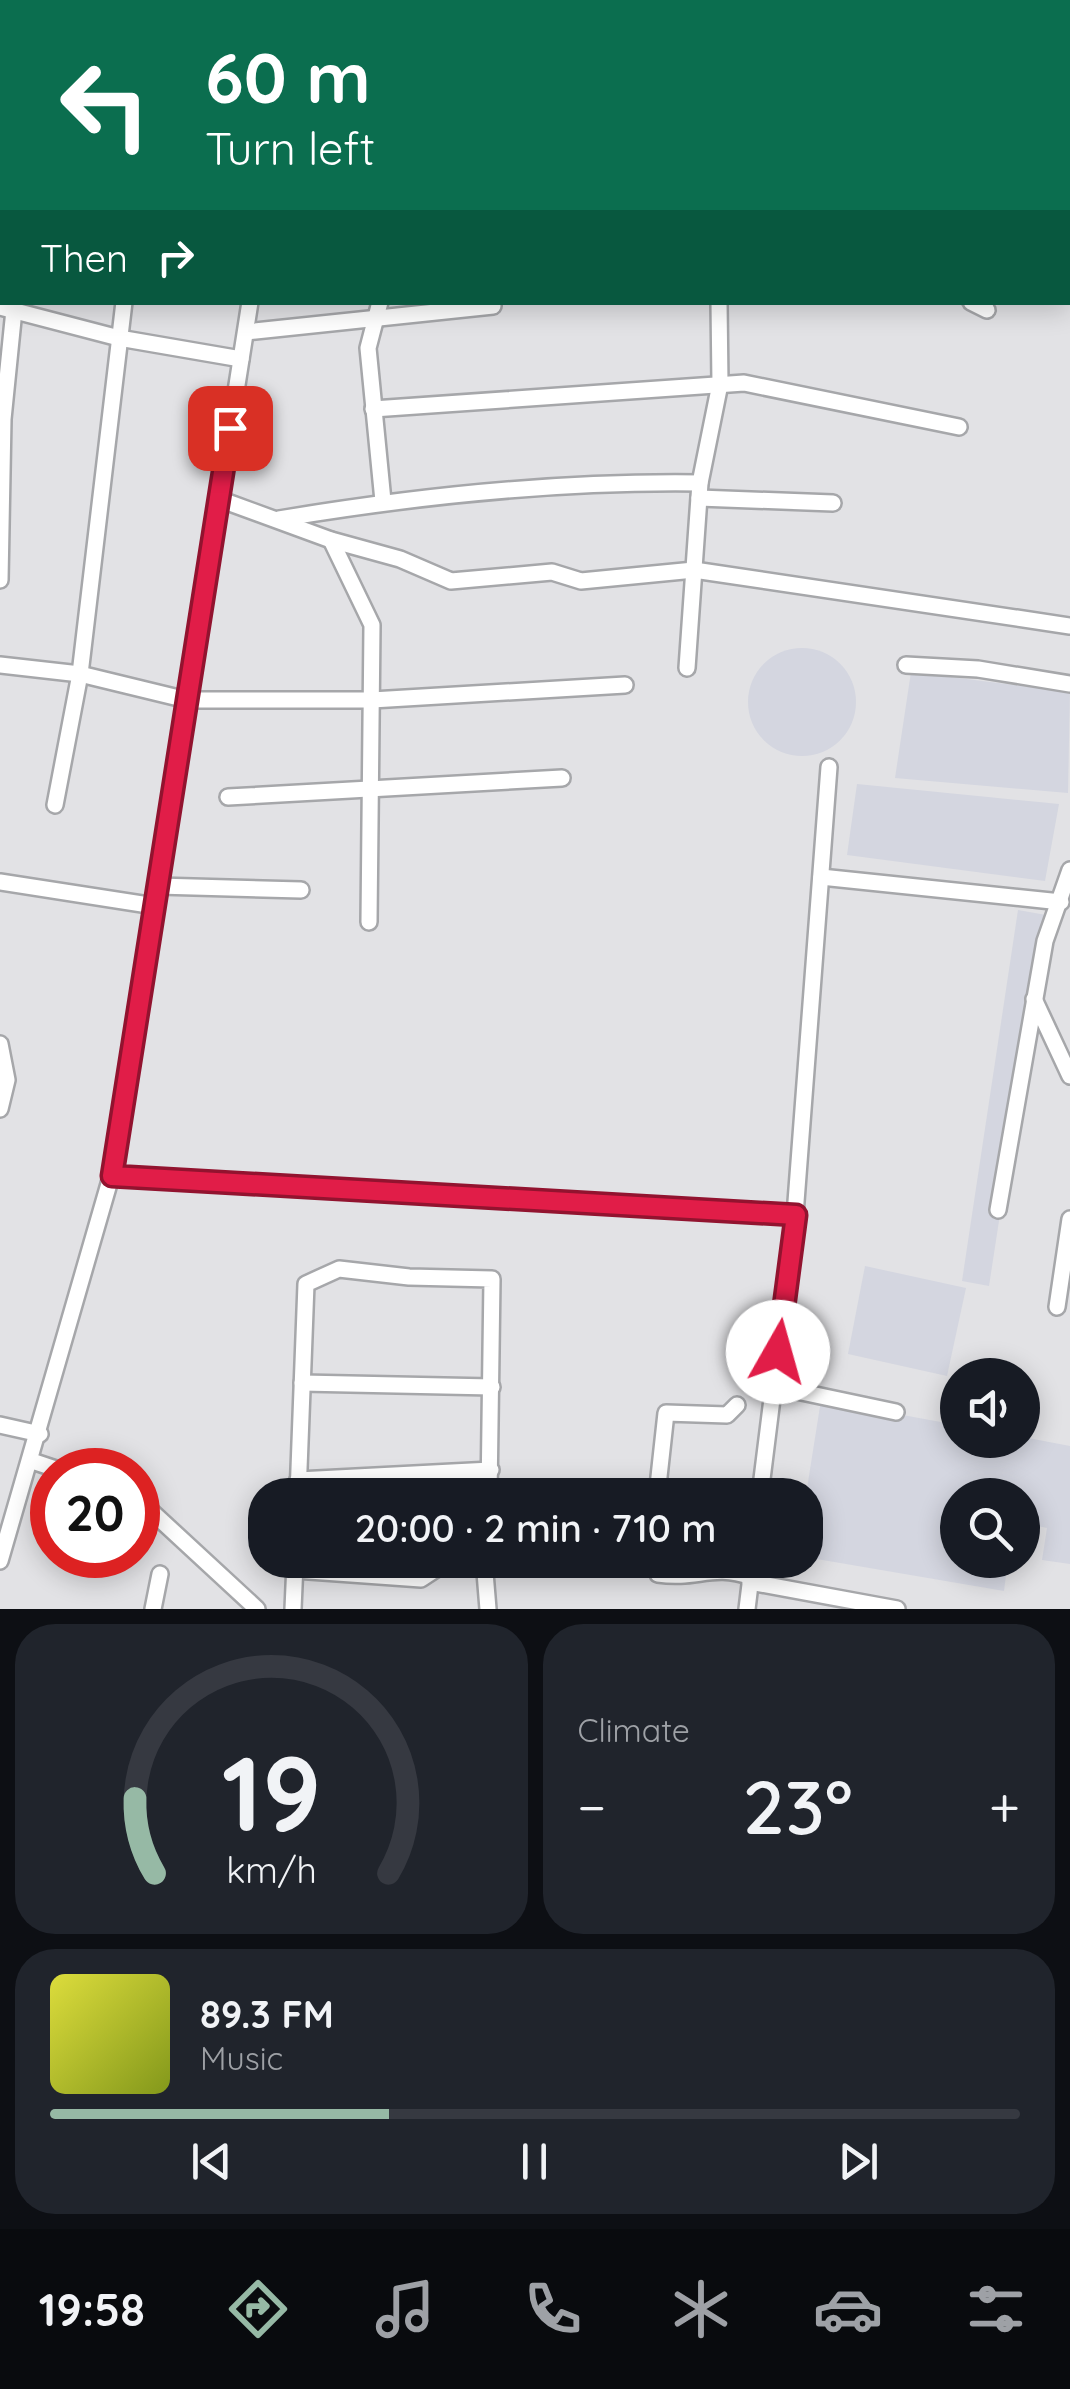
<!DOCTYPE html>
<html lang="en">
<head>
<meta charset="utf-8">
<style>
	:root { --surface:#171b24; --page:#20242c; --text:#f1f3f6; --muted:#9ea1a6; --line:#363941; --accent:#96b9a5 }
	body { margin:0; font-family:Quicksand,sans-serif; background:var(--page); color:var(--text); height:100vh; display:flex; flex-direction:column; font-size:38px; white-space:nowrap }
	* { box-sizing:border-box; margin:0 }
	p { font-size:32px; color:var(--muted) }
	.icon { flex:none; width:55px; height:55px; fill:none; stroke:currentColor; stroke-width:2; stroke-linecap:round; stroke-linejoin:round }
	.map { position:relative; height:1609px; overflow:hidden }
	.details { display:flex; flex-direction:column; gap:15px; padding:15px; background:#0d0f14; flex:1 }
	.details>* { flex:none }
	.top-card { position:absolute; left:0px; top:0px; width:1070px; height:305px; box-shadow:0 5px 25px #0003; background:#0b6e4f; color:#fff; overflow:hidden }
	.fabs { position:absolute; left:940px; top:1358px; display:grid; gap:20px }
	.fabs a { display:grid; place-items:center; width:100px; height:100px; border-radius:50%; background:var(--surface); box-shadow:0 5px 25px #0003; font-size:50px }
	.speed { position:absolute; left:30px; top:1448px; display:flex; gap:20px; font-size:50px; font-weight:700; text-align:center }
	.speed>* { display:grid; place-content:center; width:130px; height:130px; border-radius:50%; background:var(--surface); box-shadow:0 5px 25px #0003; line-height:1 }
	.speed .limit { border:15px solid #d22; background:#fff; color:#111 }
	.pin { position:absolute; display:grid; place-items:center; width:85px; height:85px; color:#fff; margin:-42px; border-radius:20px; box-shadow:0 5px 15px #0006 }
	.me { position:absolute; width:110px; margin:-55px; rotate:7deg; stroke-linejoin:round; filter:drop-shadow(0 0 8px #0008) }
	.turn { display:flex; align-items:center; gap:35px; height:210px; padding:0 40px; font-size:45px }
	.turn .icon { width:130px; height:130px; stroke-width:2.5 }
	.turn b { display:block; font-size:70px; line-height:85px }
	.then { display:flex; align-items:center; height:95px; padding:0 40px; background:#0003; gap:20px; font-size:38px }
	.big { font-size:75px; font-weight:600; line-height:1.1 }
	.details .card { flex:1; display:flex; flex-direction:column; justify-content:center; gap:15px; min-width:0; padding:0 35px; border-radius:40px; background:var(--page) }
	.details .dial { align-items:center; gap:0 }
	.dial svg { height:260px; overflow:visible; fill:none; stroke:var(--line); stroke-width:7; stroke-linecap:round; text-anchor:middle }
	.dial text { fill:var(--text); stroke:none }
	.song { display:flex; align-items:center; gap:30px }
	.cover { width:120px; height:120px; border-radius:15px; background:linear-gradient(135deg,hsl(60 70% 55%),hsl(70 70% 35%)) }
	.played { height:10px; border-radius:5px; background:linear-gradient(90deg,var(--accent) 35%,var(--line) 35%) }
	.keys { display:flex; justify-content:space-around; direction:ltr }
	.heat { display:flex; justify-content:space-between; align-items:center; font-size:55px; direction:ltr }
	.details .tiles { flex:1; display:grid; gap:15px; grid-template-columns:1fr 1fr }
	.card:last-child { grid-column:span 2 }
	.trip { position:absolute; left:248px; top:1478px; width:575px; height:100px; border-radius:40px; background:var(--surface); box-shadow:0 5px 25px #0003; font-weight:600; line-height:100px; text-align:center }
	.tab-bar { display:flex; height:160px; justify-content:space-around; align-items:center; background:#090b0e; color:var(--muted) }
	.tab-bar .icon { width:70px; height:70px }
	.tab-bar .current { color:var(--accent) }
	.tab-bar b { font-size:45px; color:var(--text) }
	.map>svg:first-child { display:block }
	.built { fill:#d4d6e0 }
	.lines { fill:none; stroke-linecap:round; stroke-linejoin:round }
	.canal { stroke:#6d9577; stroke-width:15 }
	.minor-casing { stroke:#a6a7aa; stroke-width:20 }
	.minor { stroke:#fff; stroke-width:15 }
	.route-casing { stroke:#92132f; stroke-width:25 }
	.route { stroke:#e11d48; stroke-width:18 }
</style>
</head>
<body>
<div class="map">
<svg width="1070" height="1609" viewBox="0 0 1070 1609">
	<rect width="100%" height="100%" fill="#e2e2e5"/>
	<g class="built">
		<circle cx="802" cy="702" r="54"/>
		<path d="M911 672 1070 692 1068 793 895 778Z"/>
		<path d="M857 784 1059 804 1045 881 847 855Z"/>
		<path d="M1018 910 1046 915 989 1286 962 1281Z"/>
		<path d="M865 1266 966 1288 947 1376 848 1354Z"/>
		<path d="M821 1400 957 1425 958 1440 1023 1437 1070 1446V1564L1042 1560 1047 1528 1023 1523 1022 1495H958L953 1537 957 1538 958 1560H1008L1004 1591 805 1557V1501Z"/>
	</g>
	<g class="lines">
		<g class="canal">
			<path d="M1046 0 1049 2"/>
			<path d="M1068 17 1070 18"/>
		</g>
		<g class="minor-casing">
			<g id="minor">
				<path d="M317 0 325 2"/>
				<path d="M962 0 966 2"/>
				<path d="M299 2V0"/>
				<path d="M1068 75 1070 76"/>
				<path d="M0 119 2 120"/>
				<path d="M380 302 368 348 383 501"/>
				<path d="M971 302 987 310"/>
				<path d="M0 307 119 338 241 359"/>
				<path d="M246 332 493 306"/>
				<path d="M373 409 744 383 959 427"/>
				<path d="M699 498 833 503"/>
				<path d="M219 499 331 540 400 559 451 581 552 572 581 581 694 570 1070 626"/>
				<path d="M279 519C417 496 560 481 700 483"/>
				<path d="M331 540 372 625 369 922"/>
				<path d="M0 580 3 419 14 310"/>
				<path d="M0 665 80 674 187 700H372L625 685"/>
				<path d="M906 665 978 669 1070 684"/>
				<path d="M687 668 700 483 720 384 719 302"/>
				<path d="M228 797 562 778"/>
				<path d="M55 805 80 674 124 302"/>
				<path d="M821 877 1061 902"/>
				<path d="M0 882 155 906"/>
				<path d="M158 886 301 890"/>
				<path d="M1034 999 1070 1076"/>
				<path d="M0 1044 7 1080 0 1109"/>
				<path d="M112 1176 795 1215"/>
				<path d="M998 1210 1045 941 1070 870"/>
				<path d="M1057 1307 1070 1219"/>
				<path d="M302 1383 492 1387"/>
				<path d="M773 1386 896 1412"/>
				<path d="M0 1425 40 1434"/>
				<path d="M32 1461 59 1470"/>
				<path d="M298 1480 491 1470"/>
				<path d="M298 1495 306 1284 339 1269 409 1277 492 1279 489 1495"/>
				<path d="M657 1495 666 1413 727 1415 737 1405"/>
				<path d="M760 1495 795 1215 829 767"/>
				<path d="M138 1499 257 1609"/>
				<path d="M484 1560 488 1609"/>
				<path d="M654 1560 658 1574C697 1580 713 1563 751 1577"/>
				<path d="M0 1561 115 1163 250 302"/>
				<path d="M295 1570 421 1579 450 1560"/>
				<path d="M750 1582 897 1609"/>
				<path d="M153 1609 160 1574"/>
				<path d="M293 1609 295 1563"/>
				<path d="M747 1609 753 1560"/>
			</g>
		</g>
		<use href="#minor" class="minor"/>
	</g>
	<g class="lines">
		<g class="route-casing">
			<path id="route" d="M230 428 112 1176 796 1215 778 1352"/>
		</g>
		<use href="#route" class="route"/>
	</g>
</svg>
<div class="fabs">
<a><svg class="icon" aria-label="sound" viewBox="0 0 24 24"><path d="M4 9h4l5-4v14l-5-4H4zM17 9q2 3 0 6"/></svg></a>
<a><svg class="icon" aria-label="search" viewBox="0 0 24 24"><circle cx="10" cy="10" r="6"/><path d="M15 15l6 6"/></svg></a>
</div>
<div class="speed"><div class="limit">20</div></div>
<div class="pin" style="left:230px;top:428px;background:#d93025"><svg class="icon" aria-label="arrive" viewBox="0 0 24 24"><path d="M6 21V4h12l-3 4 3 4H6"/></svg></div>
<svg class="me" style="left:778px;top:1352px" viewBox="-20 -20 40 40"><circle r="19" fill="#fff"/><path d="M0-13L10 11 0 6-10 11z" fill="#e11d48"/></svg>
<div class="trip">20:00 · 2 min · 710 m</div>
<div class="top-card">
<div class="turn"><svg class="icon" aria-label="left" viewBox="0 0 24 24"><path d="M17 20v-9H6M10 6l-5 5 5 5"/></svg><div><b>60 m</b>Turn left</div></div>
<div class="then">Then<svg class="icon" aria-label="right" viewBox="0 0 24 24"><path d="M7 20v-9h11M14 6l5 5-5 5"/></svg></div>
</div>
</div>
<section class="details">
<div class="tiles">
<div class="card dial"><svg viewBox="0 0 100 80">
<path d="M14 69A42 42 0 1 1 86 69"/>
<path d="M14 69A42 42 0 0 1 8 46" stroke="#96b9a5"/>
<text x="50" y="56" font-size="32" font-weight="700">19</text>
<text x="50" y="72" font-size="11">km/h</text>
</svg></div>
<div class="card"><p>Climate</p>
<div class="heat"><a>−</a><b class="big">23°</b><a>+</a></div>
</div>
<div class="card">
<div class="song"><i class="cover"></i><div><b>89.3 FM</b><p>Music</p></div></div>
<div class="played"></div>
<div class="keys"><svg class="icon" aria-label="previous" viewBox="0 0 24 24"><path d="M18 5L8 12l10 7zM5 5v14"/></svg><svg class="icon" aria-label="pause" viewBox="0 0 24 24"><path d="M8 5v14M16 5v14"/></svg><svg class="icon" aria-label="next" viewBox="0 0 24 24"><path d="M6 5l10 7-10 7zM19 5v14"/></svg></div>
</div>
</div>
</section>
<nav class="tab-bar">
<b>19:58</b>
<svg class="icon current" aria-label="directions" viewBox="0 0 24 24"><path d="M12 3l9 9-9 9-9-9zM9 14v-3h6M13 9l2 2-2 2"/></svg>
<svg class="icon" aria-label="music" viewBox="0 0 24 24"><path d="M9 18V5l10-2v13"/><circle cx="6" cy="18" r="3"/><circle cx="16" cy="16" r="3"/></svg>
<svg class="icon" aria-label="phone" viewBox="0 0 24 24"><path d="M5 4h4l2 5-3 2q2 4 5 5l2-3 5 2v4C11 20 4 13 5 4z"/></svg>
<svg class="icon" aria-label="climate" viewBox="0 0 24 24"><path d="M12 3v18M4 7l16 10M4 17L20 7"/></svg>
<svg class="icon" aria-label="car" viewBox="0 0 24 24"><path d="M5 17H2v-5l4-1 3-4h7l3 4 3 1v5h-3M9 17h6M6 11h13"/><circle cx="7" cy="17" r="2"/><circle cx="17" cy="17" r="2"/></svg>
<svg class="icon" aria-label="filters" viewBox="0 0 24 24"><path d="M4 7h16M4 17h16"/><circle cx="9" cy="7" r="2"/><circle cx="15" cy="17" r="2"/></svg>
</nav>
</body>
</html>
